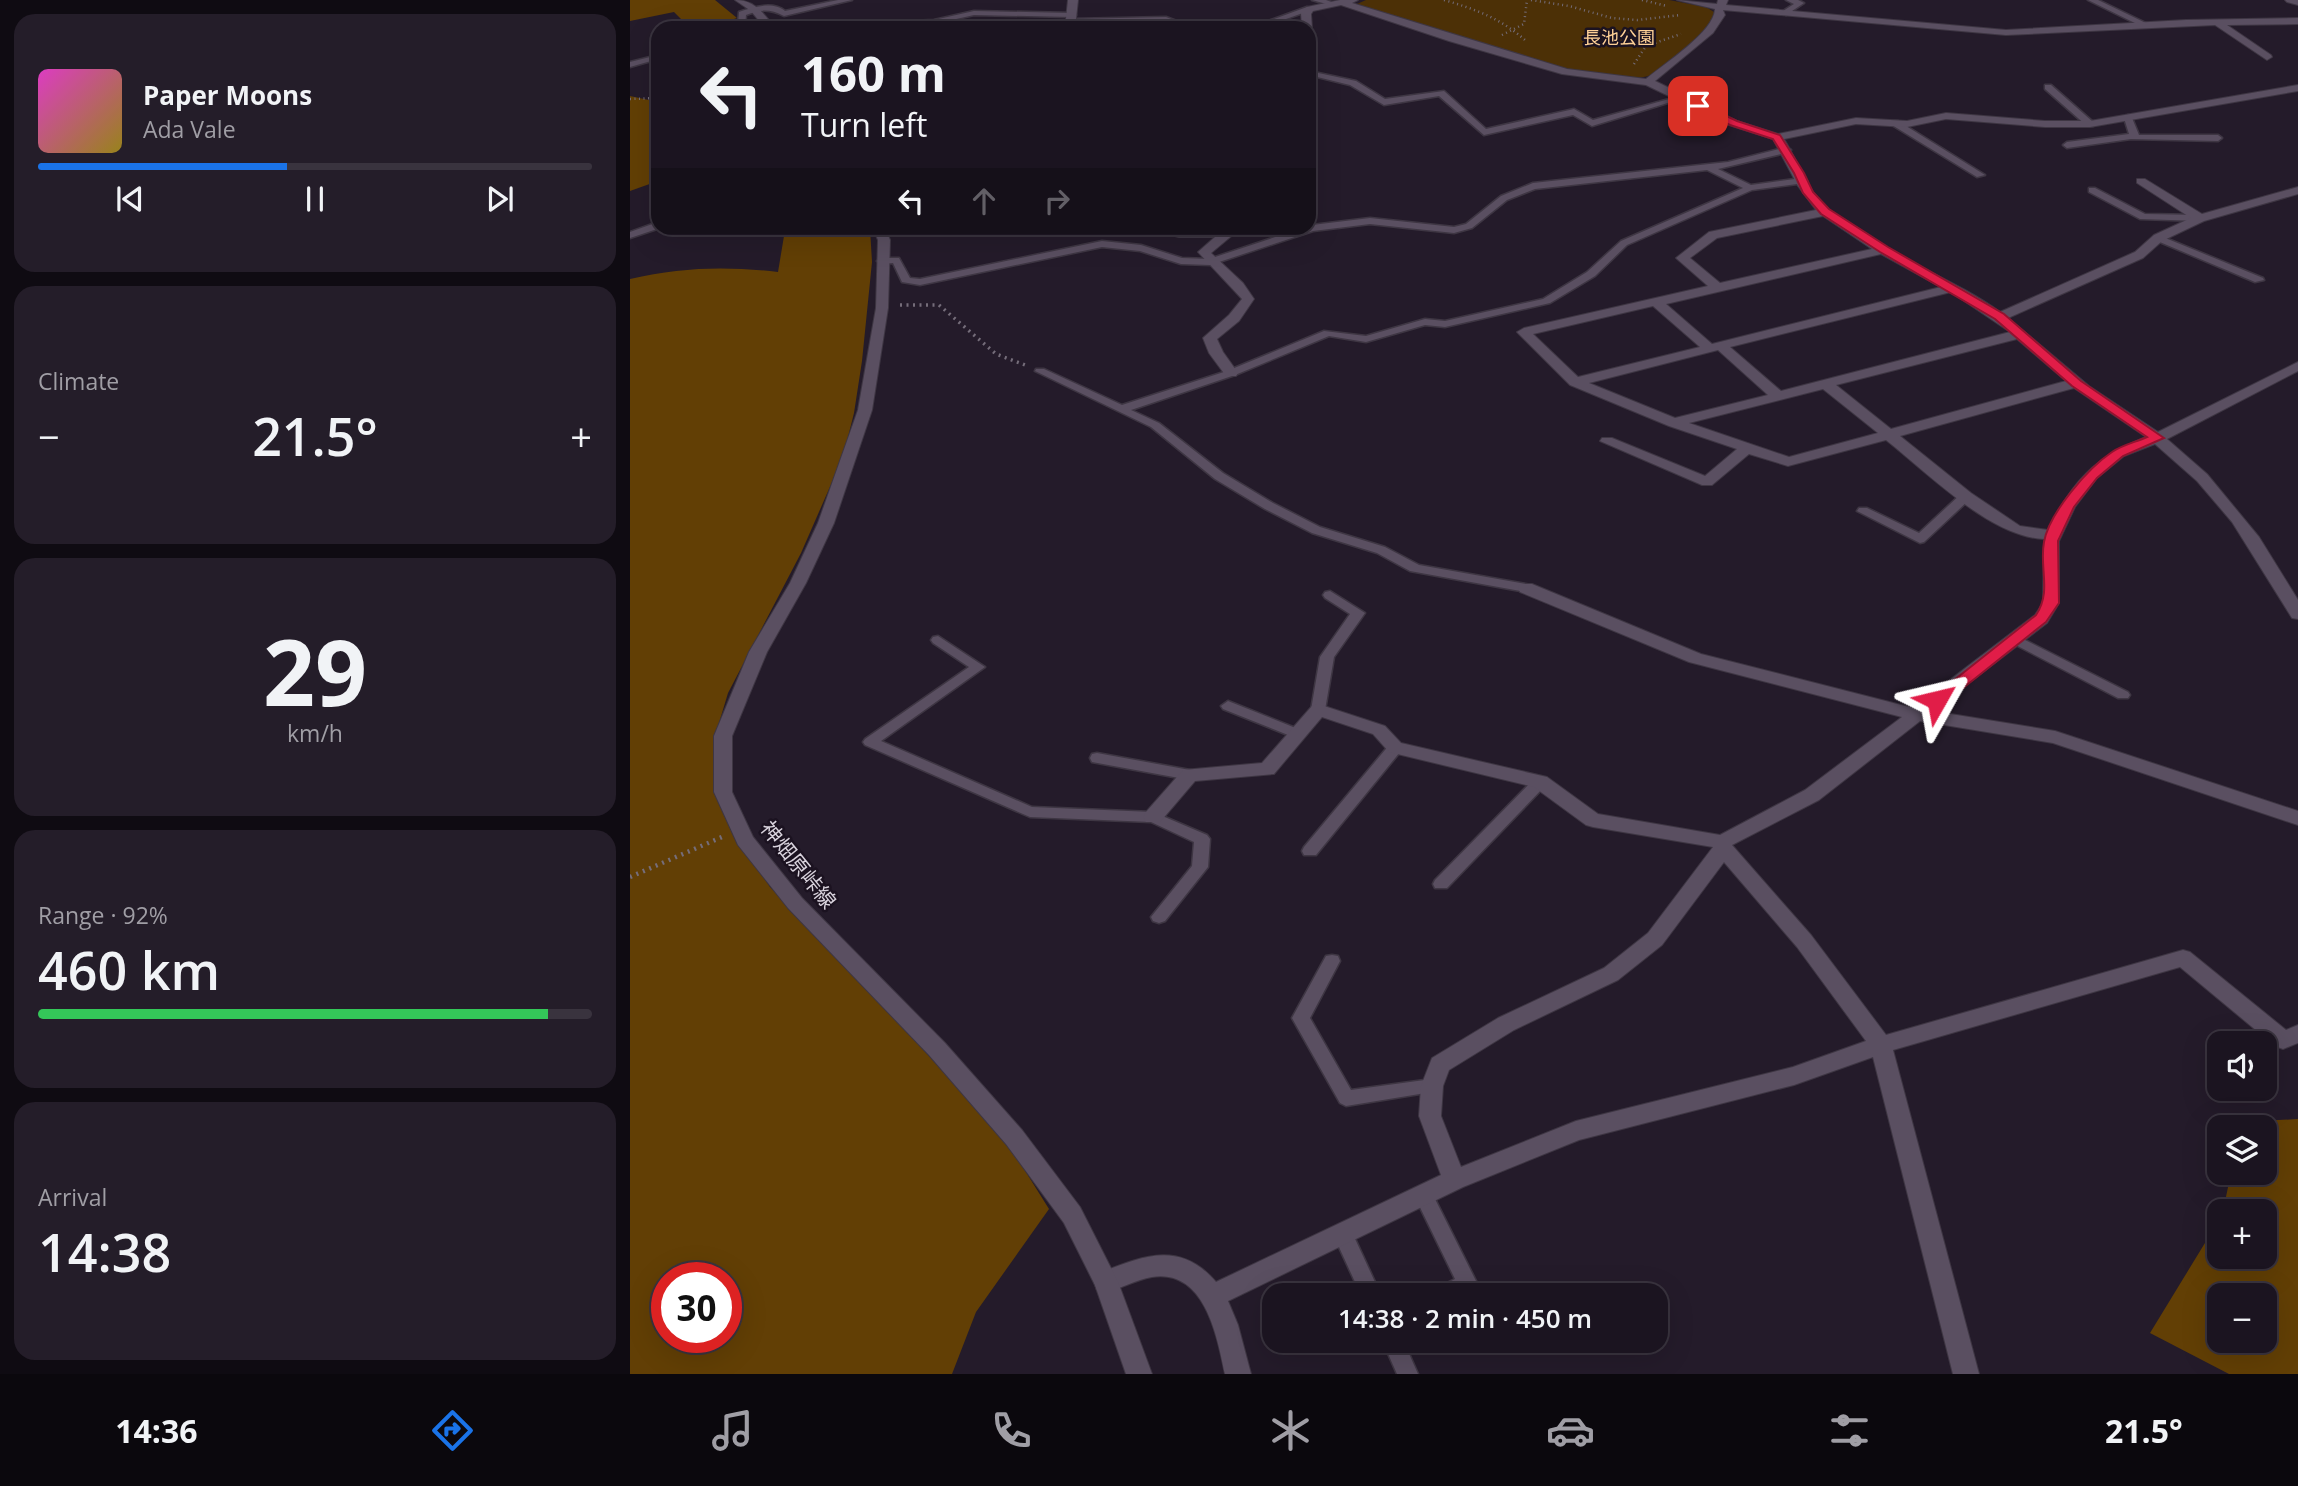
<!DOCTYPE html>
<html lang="en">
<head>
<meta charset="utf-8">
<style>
	:root { --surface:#1b1420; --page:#241d29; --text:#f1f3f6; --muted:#a09ea5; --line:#39333e; --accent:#1a73e8 }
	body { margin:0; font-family:"Open Sans","Noto Sans JP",sans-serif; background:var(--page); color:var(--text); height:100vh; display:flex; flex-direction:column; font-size:26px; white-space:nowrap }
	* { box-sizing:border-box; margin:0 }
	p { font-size:23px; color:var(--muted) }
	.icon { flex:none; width:38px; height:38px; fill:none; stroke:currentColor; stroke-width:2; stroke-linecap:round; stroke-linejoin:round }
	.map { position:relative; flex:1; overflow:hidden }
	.details { display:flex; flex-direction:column; gap:14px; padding:14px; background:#0f0b12; width:630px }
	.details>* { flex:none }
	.hud { position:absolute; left:21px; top:21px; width:665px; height:214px; border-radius:21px; box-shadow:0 7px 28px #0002,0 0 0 2px var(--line); background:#1b1420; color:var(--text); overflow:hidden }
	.fabs { position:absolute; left:1577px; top:1031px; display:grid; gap:14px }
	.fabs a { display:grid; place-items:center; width:70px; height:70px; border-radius:14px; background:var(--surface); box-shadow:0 7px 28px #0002,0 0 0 2px var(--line); font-size:35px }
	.speed { position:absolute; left:21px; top:1262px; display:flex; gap:14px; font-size:35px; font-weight:700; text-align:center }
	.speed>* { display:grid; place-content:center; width:91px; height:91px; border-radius:50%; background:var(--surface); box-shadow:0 7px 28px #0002,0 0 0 2px var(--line); line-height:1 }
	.speed .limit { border:10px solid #d22; background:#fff; color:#111 }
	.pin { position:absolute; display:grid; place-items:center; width:60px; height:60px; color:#fff; margin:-30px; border-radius:14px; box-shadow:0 4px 10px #0006 }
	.me { position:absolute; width:77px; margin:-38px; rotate:53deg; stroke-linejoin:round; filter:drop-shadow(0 0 5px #0008) }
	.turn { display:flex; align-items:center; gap:24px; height:147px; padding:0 35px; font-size:32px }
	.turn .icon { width:91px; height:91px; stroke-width:2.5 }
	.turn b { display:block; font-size:49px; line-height:60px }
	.lanes { display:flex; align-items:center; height:66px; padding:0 35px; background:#0003; justify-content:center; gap:35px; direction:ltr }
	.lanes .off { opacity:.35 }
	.big { font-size:52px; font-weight:600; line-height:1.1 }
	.details .card { flex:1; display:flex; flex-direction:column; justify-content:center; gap:10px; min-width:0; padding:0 24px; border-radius:21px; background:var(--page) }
	.details .dial { align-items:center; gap:0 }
	.dial b { font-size:91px; line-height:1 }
	.song { display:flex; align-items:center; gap:21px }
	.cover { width:84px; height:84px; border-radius:10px; background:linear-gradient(135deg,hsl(310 70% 55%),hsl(50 70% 35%)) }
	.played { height:7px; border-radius:4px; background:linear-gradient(90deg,var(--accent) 45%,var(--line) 45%) }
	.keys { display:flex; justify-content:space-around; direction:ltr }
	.heat { display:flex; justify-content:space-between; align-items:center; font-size:38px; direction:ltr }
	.charge { height:10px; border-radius:5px; background:linear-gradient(90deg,#34c759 92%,var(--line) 0) }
	.trip { position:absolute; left:632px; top:1283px; width:406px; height:70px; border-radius:21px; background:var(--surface); box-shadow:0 7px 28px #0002,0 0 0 2px var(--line); font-weight:600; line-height:70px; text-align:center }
	.menu { display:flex; height:112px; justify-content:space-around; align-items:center; background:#0b080d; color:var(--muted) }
	.menu .icon { width:49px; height:49px }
	.menu .selected { color:var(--accent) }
	.menu b { font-size:32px; color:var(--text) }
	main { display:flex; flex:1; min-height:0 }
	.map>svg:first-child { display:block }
	.green { fill:#4c3006 }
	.forest { fill:#623f05; fill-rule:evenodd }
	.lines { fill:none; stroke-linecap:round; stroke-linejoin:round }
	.lane-casing { stroke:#3e3643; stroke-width:3 }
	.street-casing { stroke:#3e3643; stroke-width:2 }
	.secondary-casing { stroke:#3e3643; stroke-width:2 }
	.path-far2 { stroke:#756d7a; stroke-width:2.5; stroke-dasharray:1 3.5; stroke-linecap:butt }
	.path-far1 { stroke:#756d7a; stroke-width:3.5; stroke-dasharray:2 4.5; stroke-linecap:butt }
	.path { stroke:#756d7a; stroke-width:4.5; stroke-dasharray:2 5; stroke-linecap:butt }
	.lane { fill:#5a4f61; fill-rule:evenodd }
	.street { fill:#5a4f61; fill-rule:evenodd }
	.secondary { fill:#5a4f61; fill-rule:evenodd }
	.route { fill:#e11d48; stroke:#92132f; stroke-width:2 }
	.labels { text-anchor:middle; stroke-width:5; stroke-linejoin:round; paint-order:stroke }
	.far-park-label { font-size:18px; fill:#fed096; stroke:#1b1220 }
	.street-label { font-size:21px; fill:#d9d3dd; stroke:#1b1220 }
</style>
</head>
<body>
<main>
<section class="details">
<div class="card">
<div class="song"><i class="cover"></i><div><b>Paper Moons</b><p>Ada Vale</p></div></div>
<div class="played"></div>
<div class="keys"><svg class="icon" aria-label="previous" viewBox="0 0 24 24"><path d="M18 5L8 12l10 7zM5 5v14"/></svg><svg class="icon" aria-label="pause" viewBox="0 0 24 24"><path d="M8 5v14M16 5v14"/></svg><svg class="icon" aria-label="next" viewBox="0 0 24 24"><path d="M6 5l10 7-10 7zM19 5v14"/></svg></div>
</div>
<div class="card"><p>Climate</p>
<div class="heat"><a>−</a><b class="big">21.5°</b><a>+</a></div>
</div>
<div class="card dial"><b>29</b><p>km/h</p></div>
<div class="card"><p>Range · 92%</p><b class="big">460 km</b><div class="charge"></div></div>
<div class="card"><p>Arrival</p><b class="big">14:38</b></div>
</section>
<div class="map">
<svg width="1668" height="1374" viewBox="0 0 1668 1374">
	<rect width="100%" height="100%" fill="#241b2a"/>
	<path class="green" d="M736 0H1039L1076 7 1087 14C1077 29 1038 68 1021 75 971 94 782 23 727 4Z"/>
	<g class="forest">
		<path d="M0 0H85L107 18 84 26 60 28 44 12 0 21Z"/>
		<path d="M0 96 28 102V181L0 191Z"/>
		<path d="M167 228H240L242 262 232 361 224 413 213 457 171 553 98 693 86 733 103 833 140 887 240 991 377 1142 419 1209 346 1312 322 1374H0V279C52 267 96 266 148 272L154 236ZM37 1278H96V1337H37Z"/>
		<path d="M1668 1119V1374H1599L1520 1333 1589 1220V1256H1634V1211H1593L1601 1173 1634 1172V1127H1610L1611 1122ZM1589 1295H1634V1340H1589Z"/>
	</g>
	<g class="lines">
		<g class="lane-casing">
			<g id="lane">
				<path d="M208 0H222L154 16C140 9 131 9 116 15L115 27 83 28 108 23 109 12C123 7 143 1 155 11Z"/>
				<path d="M682 0H696L704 3 700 5Z"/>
				<path d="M1156 0H1168L1174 3 1156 15 1152 13 1153 11 1164 4Z"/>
				<path d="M1458 0H1468L1520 25 1513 27Z"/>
				<path d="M677 7 684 9 631 28H619Z"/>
				<path d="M344 11 442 13 446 15 442 17 344 15 304 24 169 28 173 26 304 20Z"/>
				<path d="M536 17 565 28H554L535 21 441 23 437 21 441 19Z"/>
				<path d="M28 55V59L0 67V62Z"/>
				<path d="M679 71 726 81 755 99 814 91 856 129 944 109 963 120 1050 96 1054 98 962 126 943 115 854 135 809 96 754 105 720 85 679 75Z"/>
				<path d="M1415 85H1421L1463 122V126H1457L1415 89Z"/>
				<path d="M1498 115 1502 118 1509 135H1588L1592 138 1588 141 1501 139 1437 148 1433 145 1437 142 1499 134 1494 118Z"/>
				<path d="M1262 121H1268L1355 175 1347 177 1262 125Z"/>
				<path d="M1157 147 1161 150 1160 152 1088 169 1121 185 1172 178 1177 181 1175 183 1122 190 997 245 965 276 920 303 815 327 795 325 736 342 699 336 605 375 501 410 529 423 593 473 643 503 690 527 755 547 789 565 901 585 903 588 896 592 780 571 747 553 682 533 635 509 585 479 521 427 405 371 406 369H414L492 405 597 371 694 331 736 336 795 319 815 321 913 299 957 272 991 241 1113 188 1077 170 905 189 877 200 842 228 824 233 740 224 683 231 580 265 551 264 510 251 472 247 290 285 272 282 263 263 252 264 247 261 252 258H269L280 278 290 279 472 241 511 245 552 258 579 259 682 225 740 218 824 227 836 224 871 196 903 183 1098 162Z"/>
				<path d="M1459 188H1465L1515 214 1570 215 1575 218 1570 221 1510 219 1459 192Z"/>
				<path d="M28 222V228H30L0 238V232Z"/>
				<path d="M1528 235 1633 278 1634 280 1625 282 1525 240V236Z"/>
				<path d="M1336 492 1342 496 1340 499 1294 542 1290 543 1227 511 1229 508H1237L1289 533 1332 493Z"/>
				<path d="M700 591 735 613 704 657 695 710 688 715 681 710 690 657 720 614 695 598 693 595 695 592Z"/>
				<path d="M308 636 355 667 251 741 402 807 523 812 577 835 580 839 578 867 535 921 529 923 523 921 521 917 562 866 564 842 521 822 400 817 235 745 233 742 235 739 339 667 303 643 301 640 303 637Z"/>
				<path d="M1387 636 1498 692 1500 695 1498 698H1488L1382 643 1380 640 1382 637Z"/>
				<path d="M598 701 673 731 675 734 673 737H663L593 709 591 706Z"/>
				<path d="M765 743 770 744 772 748 770 752 686 855H674L672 851 674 847 760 744Z"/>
				<path d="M467 753 560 770 565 771 567 775 565 779 560 780 462 762 460 758 462 754Z"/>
				<path d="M910 777 915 778 917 782 915 786 817 888H805L803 884 805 880 905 778Z"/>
				<path d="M702 955 708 956 710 961 680 1018 721 1090 802 1079 808 1081 811 1086 808 1091 716 1106 710 1103 662 1018 696 956Z"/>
				<path d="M793 1187 800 1189 853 1295H804L807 1288 825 1279 784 1195 786 1189Z"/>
				<path d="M713 1225 720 1228 751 1295H731L703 1234 706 1228Z"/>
				<path d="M752 1340H773L788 1374H767Z"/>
			</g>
		</g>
		<g class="street-casing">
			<g id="street">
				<path d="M438 0H448L445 28H435Z"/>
				<path d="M710 0H728L722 3 937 69 1016 79C1035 63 1084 32 1085 9L1047 0 1087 4 1088 0H1098L1096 5 1376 30 1556 20 1668 18V24L1597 25 1641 55 1642 57 1637 60 1585 25 1376 35 1093 10 1095 15 1083 33 1025 81 1107 121 1148 134 1226 118 1277 121 1316 113 1415 121H1460L1668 85V91L1460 127H1415L1316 119 1277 127 1226 124 1154 139C1167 160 1175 185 1192 203 1235 248 1318 274 1370 312L1505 252 1524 235 1561 218 1507 183V179H1515L1572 214 1668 187V194L1574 221 1532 241 1513 258 1378 318 1459 386 1528 432 1668 362V371L1537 439 1577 474 1629 537 1668 600V619L1662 618 1602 522 1567 481 1525 444 1494 456 1467 478 1445 507 1429 541V603L1417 623 1302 711 1425 731 1668 811V825L1423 743 1290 721 1189 800 1102 845 1181 935 1256 1035 1553 950 1560 952 1656 1030 1668 1025V1043L1653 1049 1645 1046 1550 967 1263 1050 1349 1374H1323L1243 1057 1164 1085 949 1140 833 1187 598 1301 608 1325 621 1374H595C587 1336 575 1269 522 1277 506 1280 491 1288 476 1293L467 1290 464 1282 467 1274C511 1257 549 1239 586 1282L811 1175 789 1116 791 1086 802 1058 868 1018 974 968 1018 933 1083 847 963 827 956 825 904 787 759 752 743 734 692 717 644 774 565 781 530 822H516L513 817 516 812 553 770 632 763 682 706 688 704 755 726 771 743 917 777 968 814 1090 835 1175 790 1272 717 1059 662 890 592 888 588 890 584H902L1071 654 1283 708 1405 615 1413 603 1414 539C1360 537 1298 473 1256 440L1158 466 1119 454 1082 485H1072L970 441 972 438H982L1075 476 1107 449 1039 426 940 385 887 332 894 328 1078 286 1046 258 1079 232 1186 210 1168 186 1143 139 1099 125 1016 85 932 74 819 41 711 5 683 11 681 14 682 28 679 30V28H672L671 13 677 7ZM1193 216 1242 249 1090 283 1060 258 1087 238ZM1251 254 1311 287 1082 344 1036 304ZM1321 292 1380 332 1151 391 1100 347ZM1023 306 1070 347 948 377 903 334ZM1387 339 1436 381 1261 429 1206 385ZM1088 350 1138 395 1045 418 959 383ZM1444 388 1516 437C1464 458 1443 480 1418 530L1390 526 1341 493 1270 436ZM1193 389 1248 433 1159 457 1059 423ZM1094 862 1167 947 1236 1041 1163 1067 946 1121 831 1167 811 1116 813 1086 819 1070 884 1030 988 980 1032 945Z"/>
				<path d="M540 228 594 230 598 228H611L581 253 613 283 624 299 609 321 587 339 593 352 608 373 606 376H596L579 353 573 338 599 315 612 299 568 252 585 237H549L545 236Z"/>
			</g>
		</g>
		<g class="secondary-casing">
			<g id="secondary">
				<path d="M105 0C125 0 134 14 145 28H135L121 11Z"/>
				<path d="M1655 0H1668V5L1657 2Z"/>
				<path d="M243 228H255L260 240 258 308 242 410 204 523 176 583 137 652 102 736V792L123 837 172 898 315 1043 392 1130 450 1207 488 1282 522 1374H496L465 1285 434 1223 376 1144 299 1055 158 908 108 845 84 792V736L119 652 160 583 188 523 228 410 246 308 248 240Z"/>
			</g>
		</g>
		<g class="path-far2">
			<path d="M814 0C845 9 872 19 896 41"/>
			<path d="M901 0 939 6 982 18 1007 20 1051 15"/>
			<path d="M1012 0 1037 6"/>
			<path d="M872 35 894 24 897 0"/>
			<path d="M1004 64 1016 46 1051 34"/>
			<path d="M0 99 28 98"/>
		</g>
		<path class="path-far1" d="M270 305H309L366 354 395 365"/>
		<path class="path" d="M0 877 92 837"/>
		<use href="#lane" class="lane"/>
		<use href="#street" class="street"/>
		<use href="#secondary" class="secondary"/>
	</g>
	<path class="route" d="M1064 104H1071L1107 121 1150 135 1174 173 1183 192 1199 209 1258 247 1374 314 1451 381 1534 438 1493 456 1467 478 1444 507 1428 541 1429 603 1416 622 1313 704H1301L1299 700 1406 615C1422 591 1409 568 1414 542 1419 513 1458 468 1482 452 1492 445 1506 442 1517 437L1442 386 1365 319 1250 252 1191 214 1173 193 1164 173 1143 139 1100 125 1064 108Z"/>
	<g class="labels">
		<g class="far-park-label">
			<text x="989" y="44">長池公園</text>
		</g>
		<g class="street-label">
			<text transform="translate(168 865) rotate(51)" y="7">神畑原峠線</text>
		</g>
	</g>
</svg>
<div class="fabs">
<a><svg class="icon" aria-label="sound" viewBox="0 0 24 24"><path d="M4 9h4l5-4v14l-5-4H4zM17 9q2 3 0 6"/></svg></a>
<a><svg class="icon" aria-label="layers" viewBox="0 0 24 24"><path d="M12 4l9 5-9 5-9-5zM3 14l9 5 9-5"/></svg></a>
<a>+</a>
<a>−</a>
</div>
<div class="speed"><div class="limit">30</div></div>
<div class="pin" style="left:1068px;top:106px;background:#d93025"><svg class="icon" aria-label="arrive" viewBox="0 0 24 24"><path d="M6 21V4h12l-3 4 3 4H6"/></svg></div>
<svg class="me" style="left:1307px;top:700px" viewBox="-20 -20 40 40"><path d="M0-17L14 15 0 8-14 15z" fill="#e11d48" stroke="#fff" stroke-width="4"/></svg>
<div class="trip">14:38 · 2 min · 450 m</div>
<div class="hud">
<div class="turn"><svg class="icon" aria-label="left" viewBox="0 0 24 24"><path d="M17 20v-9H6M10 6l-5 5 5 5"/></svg><div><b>160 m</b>Turn left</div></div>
<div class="lanes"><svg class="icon" aria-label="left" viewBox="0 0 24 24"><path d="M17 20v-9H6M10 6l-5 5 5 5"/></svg><svg class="icon off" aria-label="ahead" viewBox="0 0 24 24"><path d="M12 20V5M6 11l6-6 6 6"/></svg><svg class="icon off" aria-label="right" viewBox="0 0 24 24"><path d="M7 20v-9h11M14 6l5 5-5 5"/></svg></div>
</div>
</div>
</main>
<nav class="menu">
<b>14:36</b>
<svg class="icon selected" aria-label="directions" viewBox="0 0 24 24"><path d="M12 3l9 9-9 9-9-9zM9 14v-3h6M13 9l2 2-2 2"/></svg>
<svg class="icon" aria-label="music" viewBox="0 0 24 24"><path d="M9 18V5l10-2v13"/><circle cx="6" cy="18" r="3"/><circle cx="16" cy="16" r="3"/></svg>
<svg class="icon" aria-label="phone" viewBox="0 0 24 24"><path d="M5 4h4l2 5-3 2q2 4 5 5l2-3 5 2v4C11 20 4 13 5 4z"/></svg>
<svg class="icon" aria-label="climate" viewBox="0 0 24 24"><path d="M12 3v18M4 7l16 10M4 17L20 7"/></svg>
<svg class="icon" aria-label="car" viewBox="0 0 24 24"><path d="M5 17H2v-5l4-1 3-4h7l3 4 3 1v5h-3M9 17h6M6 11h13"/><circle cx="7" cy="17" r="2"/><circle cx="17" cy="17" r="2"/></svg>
<svg class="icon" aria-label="filters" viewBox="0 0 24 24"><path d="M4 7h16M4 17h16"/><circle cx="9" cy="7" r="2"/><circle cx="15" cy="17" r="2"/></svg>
<b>21.5°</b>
</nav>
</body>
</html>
